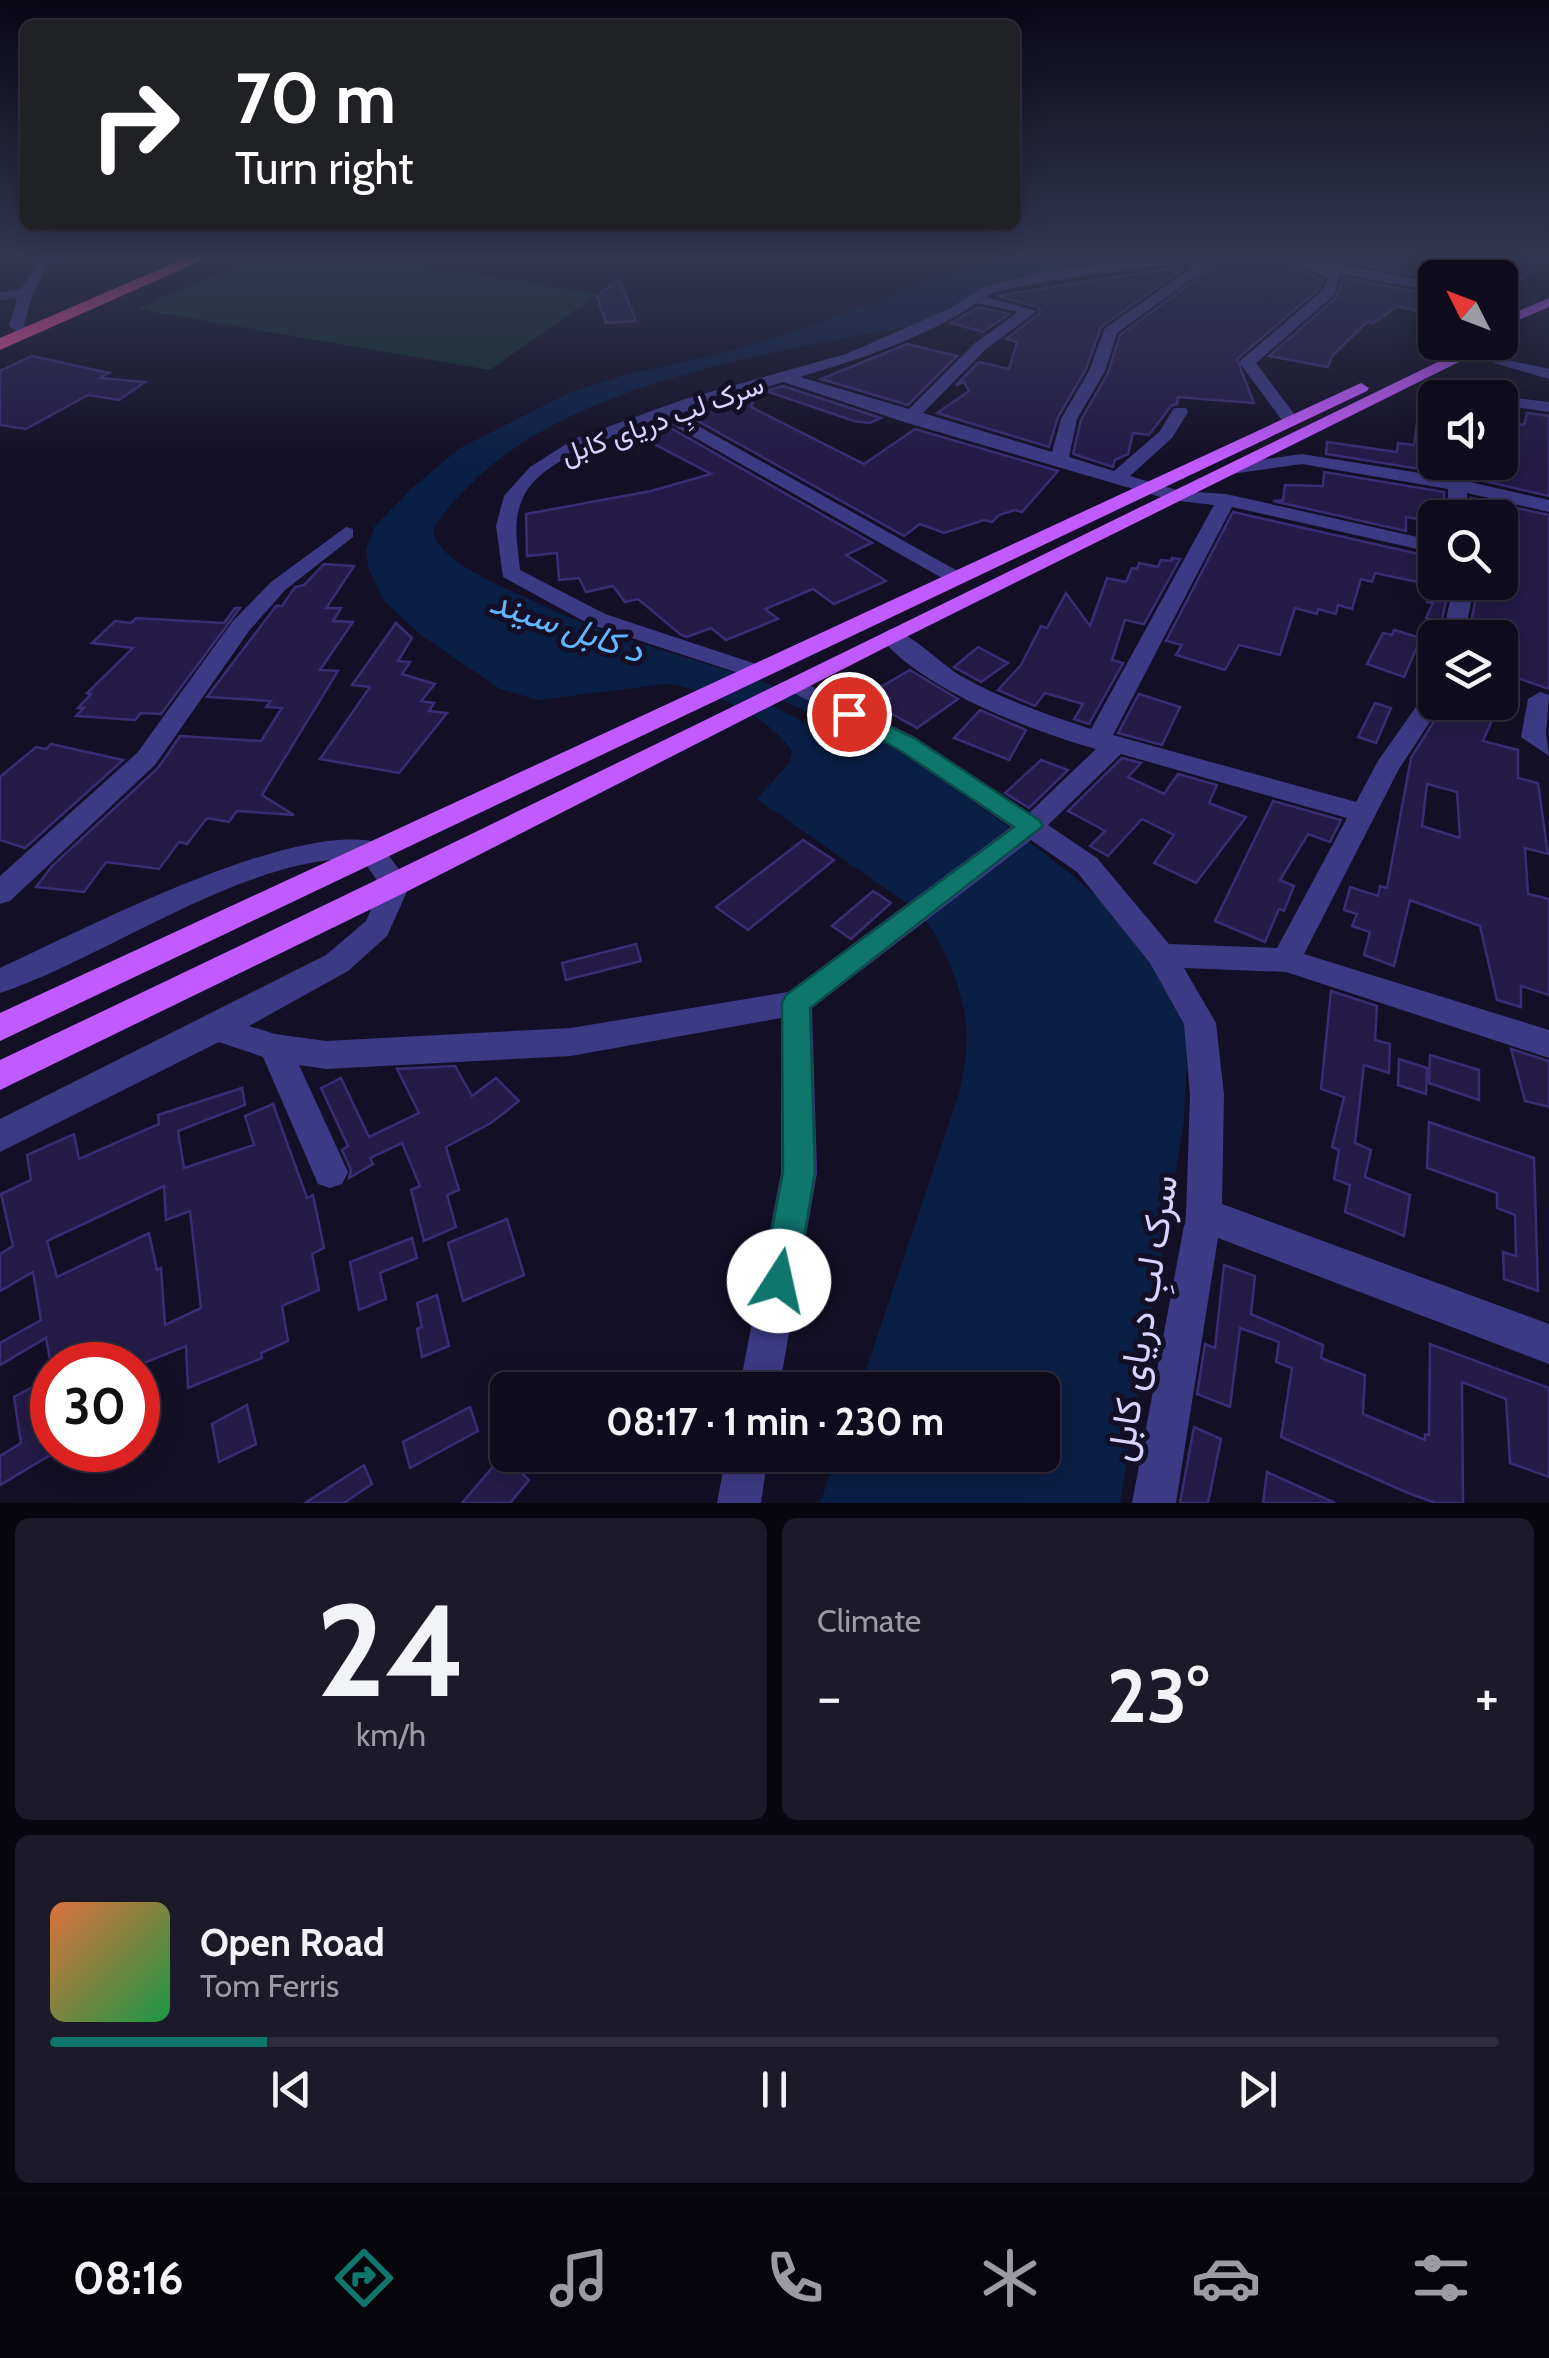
<!DOCTYPE html>
<html lang="en">
<head>
<meta charset="utf-8">
<style>
	:root { --surface:#0e0b1c; --page:#1c1929; --text:#f1f3f6; --muted:#9b9ba3; --line:#2e2b3b; --accent:#0f766e }
	body { margin:0; font-family:Cabin,Vazirmatn,sans-serif; background:var(--page); color:var(--text); height:100vh; display:flex; flex-direction:column; font-size:38px; white-space:nowrap }
	* { box-sizing:border-box; margin:0 }
	p { font-size:32px; color:var(--muted) }
	.icon { flex:none; width:55px; height:55px; fill:none; stroke:currentColor; stroke-width:2; stroke-linecap:round; stroke-linejoin:round }
	.map { position:relative; height:1503px; overflow:hidden }
	.panel { display:flex; flex-direction:column; gap:15px; padding:15px; background:#08060f; flex:1 }
	.panel>* { flex:none }
	.hud { position:absolute; left:20px; top:20px; width:1000px; height:210px; border-radius:15px; box-shadow:0 5px 25px #0003,0 0 0 2px var(--line); background:#202124; color:#fff; overflow:hidden }
	.needle { width:65px; rotate:312deg }
	.tools { position:absolute; left:1418px; top:260px; display:grid; gap:20px }
	.tools a { display:grid; place-items:center; width:100px; height:100px; border-radius:15px; background:var(--surface); box-shadow:0 5px 25px #0003,0 0 0 2px var(--line); font-size:50px }
	.speed { position:absolute; left:30px; top:1342px; display:flex; gap:20px; font-size:50px; font-weight:700; text-align:center }
	.speed>* { display:grid; place-content:center; width:130px; height:130px; border-radius:50%; background:var(--surface); box-shadow:0 5px 25px #0003,0 0 0 2px var(--line); line-height:1 }
	.speed .limit { border:15px solid #d22; background:#fff; color:#111 }
	.pin { position:absolute; display:grid; place-items:center; width:85px; height:85px; color:#fff; margin:-42px; border:5px solid #fff; border-radius:50%; box-shadow:0 2px 10px #0007 }
	.me { position:absolute; width:110px; margin:-55px; rotate:10deg; stroke-linejoin:round; filter:drop-shadow(0 0 8px #0008) }
	.turn { display:flex; align-items:center; gap:35px; height:210px; padding:0 50px; font-size:45px }
	.turn .icon { width:130px; height:130px; stroke-width:2.5 }
	.turn b { display:block; font-size:70px; line-height:85px }
	.big { font-size:75px; font-weight:800; line-height:1.1 }
	.panel .widget { flex:1; display:flex; flex-direction:column; justify-content:center; gap:15px; min-width:0; padding:0 35px; border-radius:15px; background:var(--page) }
	.panel .dial { align-items:center; gap:0 }
	.dial b { font-size:130px; line-height:1 }
	.song { display:flex; align-items:center; gap:30px }
	.cover { width:120px; height:120px; border-radius:15px; background:linear-gradient(135deg,hsl(20 70% 55%),hsl(140 70% 35%)) }
	.played { height:10px; border-radius:5px; background:linear-gradient(90deg,var(--accent) 15%,var(--line) 15%) }
	.keys { display:flex; justify-content:space-around; direction:ltr }
	.heat { display:flex; justify-content:space-between; align-items:center; font-size:55px; direction:ltr }
	.panel .tiles { flex:1; display:grid; gap:15px; grid-template-columns:1fr 1fr }
	.widget:last-child { grid-column:span 2 }
	.trip { position:absolute; left:490px; top:1372px; width:570px; height:100px; border-radius:15px; background:var(--surface); box-shadow:0 5px 25px #0003,0 0 0 2px var(--line); font-weight:800; line-height:100px; text-align:center }
	.dock { display:flex; height:160px; justify-content:space-around; align-items:center; background:#06040b; color:var(--muted) }
	.dock .icon { width:70px; height:70px }
	.dock .current { color:var(--accent) }
	.dock b { font-size:45px; color:var(--text) }
	.map>svg:first-child { display:block }
	.green { fill:#12302f }
	.water { fill:#0a1f44; fill-rule:evenodd }
	.building { fill:#241b47; stroke:#3b2d73; stroke-width:2.5; fill-rule:evenodd }
	.lines { fill:none; stroke-linecap:round; stroke-linejoin:round }
	.minor { fill:#3d3a85; fill-rule:evenodd }
	.major { fill:#c25bff; fill-rule:evenodd }
	.highway { fill:#ff4fa3; fill-rule:evenodd }
	.route { fill:#0f766e; stroke:#0a4d48; stroke-width:2.5 }
	.labels { text-anchor:middle; stroke-width:10; stroke-linejoin:round; paint-order:stroke }
	.far-street-label { font-size:28px; fill:#d9d4ff; stroke:#130f26 }
	.water-label { font-size:35px; font-style:italic; fill:#62b6ff; stroke:#130f26 }
	.near-street-label { font-size:38px; fill:#d9d4ff; stroke:#130f26 }
</style>
</head>
<body>
<div class="map">
<svg width="1549" height="1503" viewBox="0 0 1549 1503">
	<rect width="100%" height="100%" fill="#130f26"/>
	<path class="green" d="M262 254H350L598 294 490 370 137 309Z"/>
	<path class="water" d="M1067 254H1187L1016 278C977 290 946 313 908 327 770 352 566 383 466 489 454 502 440 514 433 531 438 564 514 591 542 605 631 648 730 665 821 704 869 725 912 758 955 789 1031 844 1132 907 1174 994 1193 1032 1185 1082 1184 1122L1120 1503H820L837 1455H1042V1390H859L959 1094C964 1069 970 1041 965 1015 959 981 940 932 915 909L757 799 789 763 792 752C771 716 707 689 667 684L538 700 500 689 421 635 384 601 368 567 366 549 375 526 414 486 460 448 569 393 625 375 719 354 791 333 980 264ZM766 694 840 725 839 729 823 732 759 699Z"/>
	<g class="building">
		<path d="M1242 254H1266L1323 280 1320 288 1237 359 1254 403 1178 397 1177 404 1171 406 1149 435 1133 433 1128 454 1115 460 1113 467 1073 454 1081 420 1108 373 1120 335 1226 257 1237 259Z"/>
		<path d="M1309 254H1488L1483 278 1435 279Z"/>
		<path d="M1508 254H1543L1524 278H1504Z"/>
		<path d="M1172 268 1182 270 1101 327 1086 369 1058 417 1049 447 937 413 969 391 964 382 956 385 979 362 1009 369 1017 342 1006 339 1041 312 1038 307 996 296Z"/>
		<path d="M1343 278 1435 295V302L1420 312 1398 306 1373 323 1367 322 1332 356 1328 367 1269 356 1336 298Z"/>
		<path d="M619 279 636 321 606 323 597 296Z"/>
		<path d="M978 307 1009 314 983 332 951 323Z"/>
		<path d="M907 344 957 356 908 405 821 379Z"/>
		<path d="M32 356 109 373 100 378 145 382 119 400 88 395 26 429 0 425V371Z"/>
		<path d="M783 386 881 418 870 423 854 421 766 391Z"/>
		<path d="M756 394 751 407 864 464 915 429 1058 471 1022 512 1015 510 999 515 992 522 984 520 944 533 920 524 904 536 687 415Z"/>
		<path d="M1527 413 1549 416V496L1458 475 1326 454 1327 442 1397 452 1398 443 1414 445 1417 423 1435 426V462H1500V421L1524 425Z"/>
		<path d="M662 423 872 543 846 555 886 581 834 604 813 589 765 609 778 619 726 640 711 628 687 637 681 635 638 599 625 602 613 586 586 592 579 578 559 580 557 553 527 556 526 514 651 491 711 474 633 433Z"/>
		<path d="M1324 472 1444 492V518H1435V522L1406 517V531L1273 501 1283 500 1285 485 1323 486Z"/>
		<path d="M1471 498 1549 515V689L1500 672V638H1468L1479 582H1500V518H1472Z"/>
		<path d="M1233 512 1432 557V585L1375 573 1372 582 1361 579 1352 609 1338 605 1336 614 1318 609 1317 614 1295 608 1280 655 1239 645 1225 670 1176 655 1182 645 1166 641Z"/>
		<path d="M1172 558 1180 559 1144 624 1125 620 1112 660 1123 663 1089 724 1074 719 1083 704 1045 693 1035 706 998 690 1021 665 1041 626 1047 628 1066 593 1090 626 1107 578 1126 582 1132 568 1137 569 1139 563 1158 567 1161 560 1171 561Z"/>
		<path d="M324 564 354 566 326 608H341L333 621 353 622 320 670 338 671 262 795 294 815 237 811 229 822 207 818 187 844 179 842 159 869 106 862 84 892 36 887 52 866 158 768 180 736 261 741 282 708 266 707 271 701 207 697 276 606H282L295 587 304 585Z"/>
		<path d="M1436 582H1450L1438 638H1435L1438 622 1426 618 1433 603 1427 602Z"/>
		<path d="M235 608H240L161 714 141 713 135 720 76 716 84 708H78L91 694 87 693 133 648 92 643 115 621 131 623 136 618 224 623Z"/>
		<path d="M396 623 412 638 398 661 410 662 402 674 435 684 421 701 434 703 429 711 447 713 399 773 320 759 370 687 352 685Z"/>
		<path d="M1394 630 1421 638 1404 677 1367 664 1383 633 1392 635Z"/>
		<path d="M978 647 1008 663 981 682 954 667Z"/>
		<path d="M910 670 958 699 917 728 878 706 890 698 877 689Z"/>
		<path d="M1139 694 1180 707 1162 745 1118 733Z"/>
		<path d="M1446 702H1500L1483 741 1518 750V778L1538 783 1548 854 1525 848 1528 894 1549 899V995L1521 986V1007L1497 1000 1480 926 1410 900 1394 966 1364 955 1370 932 1352 926 1357 914 1344 910 1350 887 1378 896 1380 886 1387 888 1411 758ZM1427 784 1457 792 1460 838 1422 826Z"/>
		<path d="M1375 703 1391 708 1376 743 1358 737Z"/>
		<path d="M980 710 1026 730 1009 760 954 738Z"/>
		<path d="M51 744 123 760 25 848 0 840V777L36 747 46 749Z"/>
		<path d="M1122 758 1141 763 1128 777 1164 794 1178 774 1217 785 1209 803 1246 817 1196 883 1154 863 1174 835 1142 819 1108 856 1090 846 1105 831 1068 811Z"/>
		<path d="M1041 760 1068 770 1029 808 1005 793Z"/>
		<path d="M1273 801 1341 820 1330 842 1308 834 1280 880 1294 886 1284 911 1279 909 1265 942 1215 921Z"/>
		<path d="M803 840 834 860 748 930 716 907Z"/>
		<path d="M873 891 891 903 851 939 832 926Z"/>
		<path d="M636 944 641 961 566 980 562 963Z"/>
		<path d="M1331 991 1377 1006 1375 1040 1390 1044 1389 1073 1364 1065 1355 1143 1371 1150 1365 1177 1410 1195 1404 1236 1345 1212 1350 1185 1334 1179 1339 1150 1332 1147 1344 1097 1321 1089Z"/>
		<path d="M1511 1049 1549 1061V1107L1525 1101Z"/>
		<path d="M1430 1055 1479 1070V1100L1429 1083Z"/>
		<path d="M1399 1059 1427 1068 1426 1094 1398 1085Z"/>
		<path d="M455 1066 472 1096 496 1078 519 1101 491 1123 446 1147 459 1190 447 1195 456 1227 424 1241 411 1190 420 1186 402 1143 370 1158 373 1164 349 1178 351 1170 342 1150 348 1146 321 1088 341 1078 369 1137 419 1113 397 1069Z"/>
		<path d="M242 1088 245 1105 178 1131 184 1168 254 1145 245 1116 273 1104 307 1198 313 1195 324 1248 312 1254 319 1290 282 1306 288 1341 261 1353 262 1358 188 1388 186 1346 139 1365H51L46 1338 0 1365V1343L41 1320 33 1272 0 1291V1254L13 1246 1 1194 31 1180 27 1155 74 1134 79 1159 159 1124 158 1115ZM164 1186 166 1220 190 1211 201 1308 165 1325 161 1268 157 1270 149 1233 57 1277 47 1241Z"/>
		<path d="M1429 1122 1534 1158 1538 1291 1504 1279 1503 1252 1516 1256 1515 1215 1497 1208V1193L1427 1168Z"/>
		<path d="M507 1219 524 1275 463 1301 448 1243Z"/>
		<path d="M412 1238 417 1258 380 1273 386 1299 359 1310 350 1262Z"/>
		<path d="M1224 1265 1255 1276 1251 1314 1323 1345 1321 1358 1365 1375 1363 1414 1425 1440V1434L1429 1435 1430 1344 1549 1388V1477L1510 1463 1506 1399 1462 1382 1463 1503H1436L1408 1493 1281 1437 1292 1368 1276 1362 1279 1342 1240 1328 1230 1407 1197 1394 1205 1344 1215 1348Z"/>
		<path d="M437 1295 449 1346 422 1357 417 1329 422 1327 417 1303Z"/>
		<path d="M52 1377V1454L0 1485V1456L21 1443 14 1397Z"/>
		<path d="M247 1405 256 1444 219 1462 212 1424Z"/>
		<path d="M470 1407 478 1431 410 1468 403 1442Z"/>
		<path d="M1194 1427 1221 1439 1208 1503H1180Z"/>
		<path d="M503 1455 529 1480 510 1503H462Z"/>
		<path d="M364 1465 372 1484 344 1503H305Z"/>
		<path d="M1267 1472 1335 1503H1263Z"/>
	</g>
	<g class="lines">
		<g class="minor">
			<path d="M43 254H55L33 293 24 325 32 333 25 337 9 326 17 298 0 300V292L21 289Z"/>
			<path d="M1188 254 1222 257 1117 333 1105 371 1077 419 1069 457 1114 471 1160 431 1174 408H1186L1188 412 1172 438 1130 476 1180 491 1226 494 1435 541V553L1232 507 1113 735 1356 802 1378 761 1427 691 1435 689V702H1443L1399 769 1304 954 1549 1030V1058L1286 972 1184 968 1216 1023 1224 1095 1222 1204 1549 1324V1364L1218 1238 1176 1503H1132L1186 1215 1190 1095 1184 1024 1150 963 1077 872 1031 840 812 1008 817 1173 779 1390H739L781 1173V1018L571 1056 326 1069 299 1065 348 1172 342 1184 330 1188 318 1184 263 1057 219 1042 0 1152V1119L326 955 366 921 381 886 362 859C249 853 108 957 0 993V968C84 930 295 818 380 843L410 885 387 936 348 971 249 1026 275 1034 326 1041 571 1028 788 992 1011 827 897 749 783 687 787 682H803L915 737 1029 813 1096 749C1032 731 922 690 879 636L890 629C915 635 939 663 961 676 1002 699 1047 715 1091 729L1214 505 1171 500 904 422 783 382 677 414 963 574 966 578 963 582H949L662 419C622 434 539 457 522 500 512 522 518 547 520 570L605 614 762 666 766 671 762 676 754 678 589 624 503 577 496 526 504 496 530 467 574 439 685 399 846 354 951 308 982 287 1037 273ZM1206 258 1105 328 1089 371 1061 419 1052 452 923 413 986 349 1037 311 986 297 992 293C1062 275 1135 272 1206 258ZM977 303 1018 312 975 343 909 409 800 377C860 359 925 338 977 303ZM1121 754 1347 818 1277 948 1169 944 1097 858 1048 825Z"/>
			<path d="M1270 254H1290L1435 283V291L1340 274 1334 295 1256 363 1298 419 1290 424 1284 423 1239 362 1323 290 1328 278Z"/>
			<path d="M1492 254H1504L1500 279 1487 278Z"/>
			<path d="M1494 357 1549 369V379L1494 363Z"/>
			<path d="M1507 397 1549 402V412L1501 405 1500 400Z"/>
			<path d="M1302 454 1457 479 1549 500V512L1467 493 1468 518H1448V489L1302 464 1231 474 1222 469 1231 464Z"/>
			<path d="M346 527 353 529V537L285 590 249 631 155 765 10 901 0 904V876L137 753 233 621 271 582Z"/>
			<path d="M1454 582H1475L1464 638H1442Z"/>
			<path d="M1540 692 1549 695 1546 734 1549 756 1521 737 1528 699Z"/>
			<path d="M726 1455H768L761 1503H717Z"/>
		</g>
		<g class="major">
			<path d="M1549 298V307L1500 328V319Z"/>
			<path d="M1479 342H1499L898 641 406 892 0 1090V1060C495 826 986 581 1479 342Z"/>
			<path d="M1361 383 1369 388 1367 391 0 1041V1013Z"/>
		</g>
		<path class="highway" d="M195 254H216L0 350V338Z"/>
	</g>
	<linearGradient id="sky" x2="0" y2="1"><stop stop-color="#0a0815"/><stop offset="0.55" stop-color="#333752"/><stop offset="1" stop-color="#333752" stop-opacity="0"/></linearGradient>
	<rect width="1549" height="464" fill="url(#sky)"/>
	<path class="route" d="M849 707 914 738 1039 820 1043 826 810 1008 815 1172 797 1281 791 1293 779 1298 767 1293 762 1281 783 1172 782 1003 786 995 1014 827 898 749 842 719 838 714 842 709Z"/>
	<g class="labels">
		<g class="far-street-label">
			<text transform="translate(662 419) rotate(-20)" y="10">سرک لبِ دریای کابل</text>
		</g>
		<g class="water-label">
			<text transform="translate(567 626) rotate(19)" y="12">د کابل سيند</text>
		</g>
		<g class="near-street-label">
			<text transform="translate(1142 1318) rotate(-81)" y="13">سرک لبِ دریای کابل</text>
		</g>
	</g>
</svg>
<div class="tools">
<a><svg class="needle" viewBox="-14 -14 28 28"><path d="M0-13l5 13h-10z" fill="#e53935"/><path d="M0 13l5-13h-10z" fill="#9b9ba3"/></svg></a>
<a><svg class="icon" aria-label="sound" viewBox="0 0 24 24"><path d="M4 9h4l5-4v14l-5-4H4zM17 9q2 3 0 6"/></svg></a>
<a><svg class="icon" aria-label="search" viewBox="0 0 24 24"><circle cx="10" cy="10" r="6"/><path d="M15 15l6 6"/></svg></a>
<a><svg class="icon" aria-label="layers" viewBox="0 0 24 24"><path d="M12 4l9 5-9 5-9-5zM3 14l9 5 9-5"/></svg></a>
</div>
<div class="speed"><div class="limit">30</div></div>
<div class="pin" style="left:849px;top:714px;background:#d93025"><svg class="icon" aria-label="arrive" viewBox="0 0 24 24"><path d="M6 21V4h12l-3 4 3 4H6"/></svg></div>
<svg class="me" style="left:779px;top:1281px" viewBox="-20 -20 40 40"><circle r="19" fill="#fff"/><path d="M0-13L10 11 0 6-10 11z" fill="#0f766e"/></svg>
<div class="trip">08:17 · 1 min · 230 m</div>
<div class="hud">
<div class="turn"><svg class="icon" aria-label="right" viewBox="0 0 24 24"><path d="M7 20v-9h11M14 6l5 5-5 5"/></svg><div><b>70 m</b>Turn right</div></div>
</div>
</div>
<section class="panel">
<div class="tiles">
<div class="widget dial"><b>24</b><p>km/h</p></div>
<div class="widget"><p>Climate</p>
<div class="heat"><a>−</a><b class="big">23°</b><a>+</a></div>
</div>
<div class="widget">
<div class="song"><i class="cover"></i><div><b>Open Road</b><p>Tom Ferris</p></div></div>
<div class="played"></div>
<div class="keys"><svg class="icon" aria-label="previous" viewBox="0 0 24 24"><path d="M18 5L8 12l10 7zM5 5v14"/></svg><svg class="icon" aria-label="pause" viewBox="0 0 24 24"><path d="M8 5v14M16 5v14"/></svg><svg class="icon" aria-label="next" viewBox="0 0 24 24"><path d="M6 5l10 7-10 7zM19 5v14"/></svg></div>
</div>
</div>
</section>
<nav class="dock">
<b>08:16</b>
<svg class="icon current" aria-label="directions" viewBox="0 0 24 24"><path d="M12 3l9 9-9 9-9-9zM9 14v-3h6M13 9l2 2-2 2"/></svg>
<svg class="icon" aria-label="music" viewBox="0 0 24 24"><path d="M9 18V5l10-2v13"/><circle cx="6" cy="18" r="3"/><circle cx="16" cy="16" r="3"/></svg>
<svg class="icon" aria-label="phone" viewBox="0 0 24 24"><path d="M5 4h4l2 5-3 2q2 4 5 5l2-3 5 2v4C11 20 4 13 5 4z"/></svg>
<svg class="icon" aria-label="climate" viewBox="0 0 24 24"><path d="M12 3v18M4 7l16 10M4 17L20 7"/></svg>
<svg class="icon" aria-label="car" viewBox="0 0 24 24"><path d="M5 17H2v-5l4-1 3-4h7l3 4 3 1v5h-3M9 17h6M6 11h13"/><circle cx="7" cy="17" r="2"/><circle cx="17" cy="17" r="2"/></svg>
<svg class="icon" aria-label="filters" viewBox="0 0 24 24"><path d="M4 7h16M4 17h16"/><circle cx="9" cy="7" r="2"/><circle cx="15" cy="17" r="2"/></svg>
</nav>
</body>
</html>
